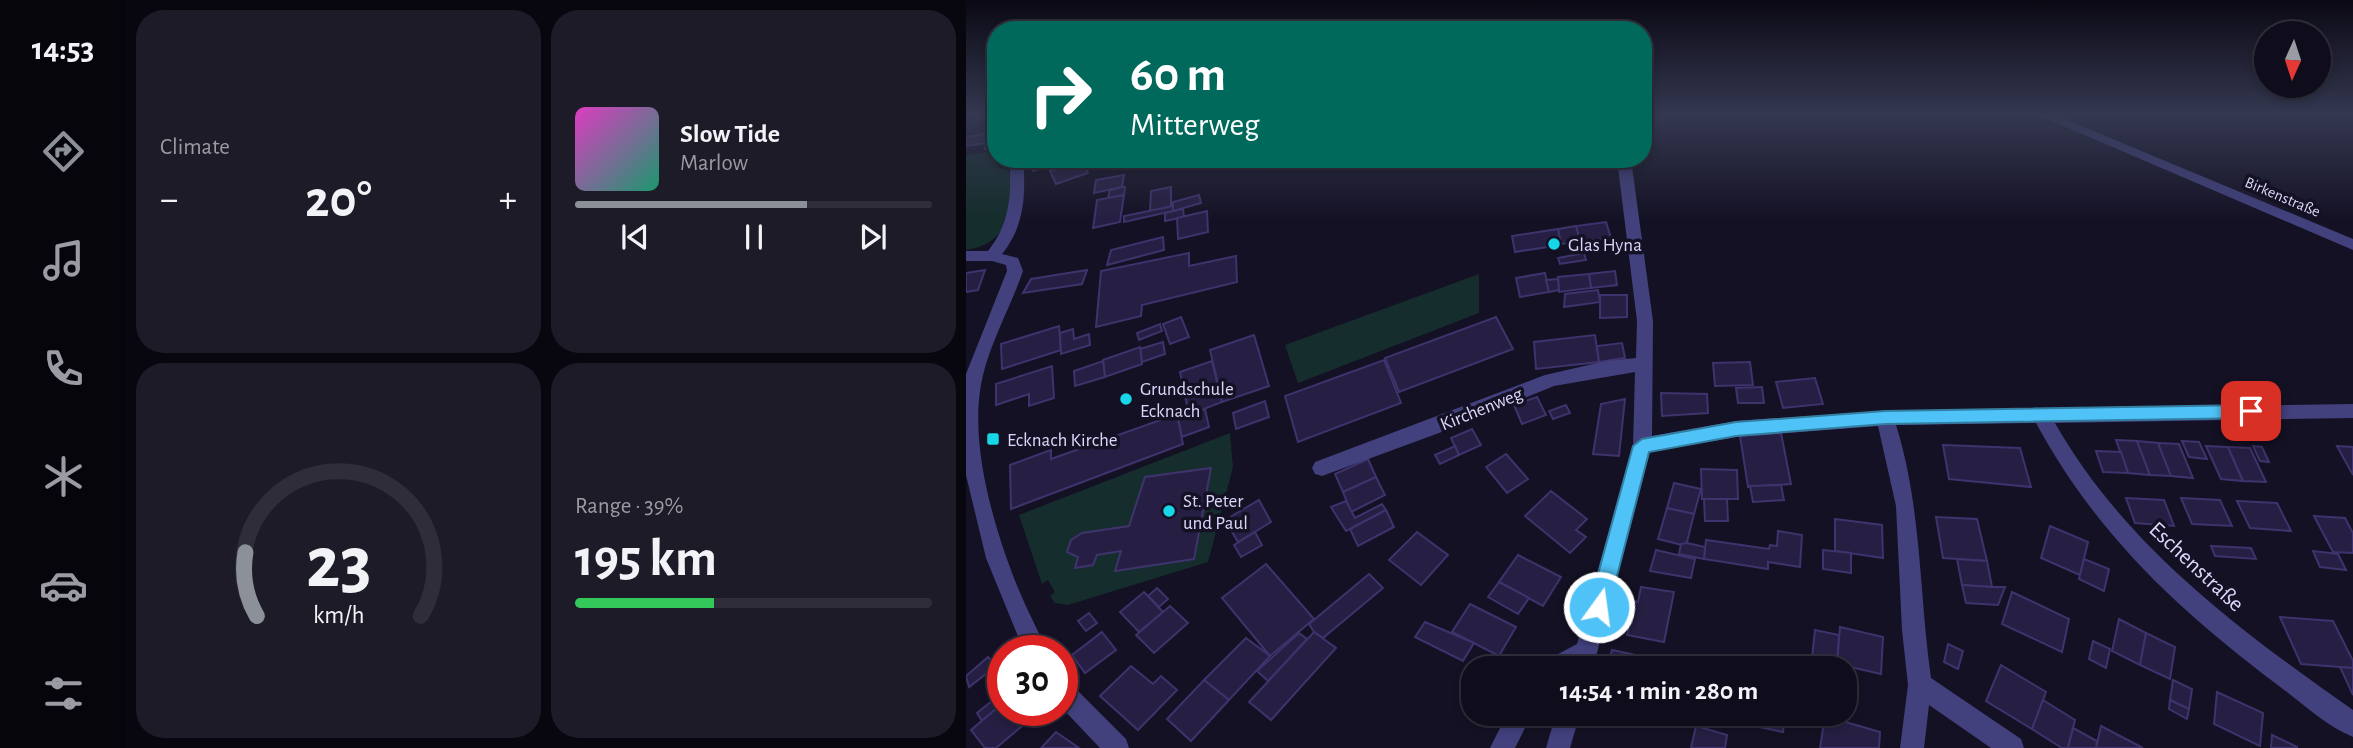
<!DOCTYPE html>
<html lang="en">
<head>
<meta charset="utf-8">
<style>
	:root { --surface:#0f0d1b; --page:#1d1b28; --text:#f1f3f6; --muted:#9b9ca3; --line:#2f2d3a; --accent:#8c9099 }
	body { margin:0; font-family:"Alegreya Sans",sans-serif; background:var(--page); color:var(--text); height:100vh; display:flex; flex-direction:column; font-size:26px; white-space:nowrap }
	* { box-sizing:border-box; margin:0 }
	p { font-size:23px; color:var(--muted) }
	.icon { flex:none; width:38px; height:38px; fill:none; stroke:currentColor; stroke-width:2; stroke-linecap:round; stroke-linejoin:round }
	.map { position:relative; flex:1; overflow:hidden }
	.panel { display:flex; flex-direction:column; gap:10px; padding:10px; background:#08070f; width:840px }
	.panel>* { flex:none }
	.guide { position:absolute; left:21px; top:21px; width:665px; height:147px; border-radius:28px; box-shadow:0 4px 10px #0003,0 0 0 2px var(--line); background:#00695c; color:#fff; overflow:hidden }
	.needle { width:46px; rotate:183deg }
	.controls { position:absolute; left:1288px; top:21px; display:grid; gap:14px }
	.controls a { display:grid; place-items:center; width:77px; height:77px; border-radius:50%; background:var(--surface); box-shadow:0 4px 10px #0003,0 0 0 2px var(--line); font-size:35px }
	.speed { position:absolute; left:21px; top:635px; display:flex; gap:14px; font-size:35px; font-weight:700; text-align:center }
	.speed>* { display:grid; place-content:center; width:91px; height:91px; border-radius:50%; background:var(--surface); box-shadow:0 4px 10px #0003,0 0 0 2px var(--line); line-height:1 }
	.speed .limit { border:10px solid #d22; background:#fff; color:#111 }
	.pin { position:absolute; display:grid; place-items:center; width:60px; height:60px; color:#fff; margin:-30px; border-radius:14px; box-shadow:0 4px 10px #0006 }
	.me { position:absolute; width:77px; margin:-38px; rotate:14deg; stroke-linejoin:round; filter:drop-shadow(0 0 5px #0008) }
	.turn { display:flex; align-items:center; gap:24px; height:147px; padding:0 28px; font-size:32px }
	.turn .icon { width:91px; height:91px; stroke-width:2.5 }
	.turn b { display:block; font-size:49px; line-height:60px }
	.big { font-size:52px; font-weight:700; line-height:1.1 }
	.panel .card { flex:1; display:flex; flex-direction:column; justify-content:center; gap:10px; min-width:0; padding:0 24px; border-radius:28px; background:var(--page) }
	.panel .dial { align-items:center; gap:0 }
	.dial svg { height:182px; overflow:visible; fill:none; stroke:var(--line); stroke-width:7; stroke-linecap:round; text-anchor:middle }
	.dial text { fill:var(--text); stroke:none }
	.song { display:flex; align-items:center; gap:21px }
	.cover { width:84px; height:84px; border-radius:10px; background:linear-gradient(135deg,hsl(310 70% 55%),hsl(160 70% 35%)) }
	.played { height:7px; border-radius:4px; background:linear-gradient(90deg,var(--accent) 65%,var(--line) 65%) }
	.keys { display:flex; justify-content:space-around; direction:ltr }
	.heat { display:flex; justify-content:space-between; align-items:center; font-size:38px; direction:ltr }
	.charge { height:10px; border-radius:5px; background:linear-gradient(90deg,#34c759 39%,var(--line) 0) }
	.panel .tiles { flex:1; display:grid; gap:10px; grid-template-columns:repeat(2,1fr) }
	.trip { position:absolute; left:495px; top:656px; width:396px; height:70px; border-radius:28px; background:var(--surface); box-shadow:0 4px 10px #0003,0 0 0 2px var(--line); font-weight:700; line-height:70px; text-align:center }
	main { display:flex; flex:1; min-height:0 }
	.dock { display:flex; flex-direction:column; width:126px; justify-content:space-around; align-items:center; background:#06050b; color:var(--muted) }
	.dock .icon { width:49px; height:49px }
	.dock .active { color:var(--accent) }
	.dock b { font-size:32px; color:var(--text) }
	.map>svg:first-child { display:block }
	.green { fill:#152d2c }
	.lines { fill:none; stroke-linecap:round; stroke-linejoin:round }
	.river { fill:#0f213e; fill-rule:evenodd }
	.building { fill:#261f43; stroke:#3e336c; stroke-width:2 }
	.minor { fill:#42417e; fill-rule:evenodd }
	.route { fill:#4fc3f7; stroke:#337fa1; stroke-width:2 }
	.poi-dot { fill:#17d6e7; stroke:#141124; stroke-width:2.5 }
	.labels { text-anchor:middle; stroke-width:7; stroke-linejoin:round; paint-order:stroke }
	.far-street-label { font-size:16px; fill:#dbd7fb; stroke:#141124 }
	.poi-label { font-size:19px; fill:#dbd7fb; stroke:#141124; text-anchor:start }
	.street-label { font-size:19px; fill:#dbd7fb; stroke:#141124 }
	.near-street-label { font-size:23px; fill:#dbd7fb; stroke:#141124 }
</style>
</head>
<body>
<main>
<nav class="dock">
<b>14:53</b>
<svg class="icon active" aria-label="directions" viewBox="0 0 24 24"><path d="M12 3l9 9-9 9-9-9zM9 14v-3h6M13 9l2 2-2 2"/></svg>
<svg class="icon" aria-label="music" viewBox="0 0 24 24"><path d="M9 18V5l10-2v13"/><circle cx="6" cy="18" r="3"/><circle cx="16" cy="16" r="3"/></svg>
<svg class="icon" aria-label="phone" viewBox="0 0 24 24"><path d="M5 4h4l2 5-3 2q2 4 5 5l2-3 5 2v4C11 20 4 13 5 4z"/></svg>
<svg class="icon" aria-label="climate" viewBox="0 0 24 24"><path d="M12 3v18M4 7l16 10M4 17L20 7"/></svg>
<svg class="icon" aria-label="car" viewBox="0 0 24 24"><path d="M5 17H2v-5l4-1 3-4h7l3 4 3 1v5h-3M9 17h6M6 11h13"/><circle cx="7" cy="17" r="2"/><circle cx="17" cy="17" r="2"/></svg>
<svg class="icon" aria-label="filters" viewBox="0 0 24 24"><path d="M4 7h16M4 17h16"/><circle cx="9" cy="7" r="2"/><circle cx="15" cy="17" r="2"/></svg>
</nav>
<section class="panel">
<div class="tiles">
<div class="card"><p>Climate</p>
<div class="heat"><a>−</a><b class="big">20°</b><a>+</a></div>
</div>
<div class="card">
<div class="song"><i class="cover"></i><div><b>Slow Tide</b><p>Marlow</p></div></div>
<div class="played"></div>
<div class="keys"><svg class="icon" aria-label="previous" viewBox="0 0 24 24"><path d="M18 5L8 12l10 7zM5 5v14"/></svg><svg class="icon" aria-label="pause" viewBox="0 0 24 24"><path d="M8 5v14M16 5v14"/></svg><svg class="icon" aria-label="next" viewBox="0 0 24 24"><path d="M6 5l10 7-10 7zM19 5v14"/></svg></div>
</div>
<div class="card dial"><svg viewBox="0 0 100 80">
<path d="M14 69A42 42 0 1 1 86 69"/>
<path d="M14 69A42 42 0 0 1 9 41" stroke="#8c9099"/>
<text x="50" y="56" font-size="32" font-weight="700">23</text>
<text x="50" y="72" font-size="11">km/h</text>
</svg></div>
<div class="card"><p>Range · 39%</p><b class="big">195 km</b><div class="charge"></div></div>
</div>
</section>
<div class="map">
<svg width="1387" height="748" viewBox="0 0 1387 748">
	<rect width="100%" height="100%" fill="#141124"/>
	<g class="green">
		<path d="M30 151 32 167 43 170C50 208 43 244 0 250V155Z"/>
		<path d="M513 274V313L332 383 319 345Z"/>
		<path d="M264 433 267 467 242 562 102 605 89 603 84 596 89 592 82 580 76 584 53 515Z"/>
	</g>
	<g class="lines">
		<path class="river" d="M0 115H20L9 128 0 130Z"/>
	</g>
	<g class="building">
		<path d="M30 132V147L19 149 21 143 0 146V137Z"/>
		<path d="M62 159H98L99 160 67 171Z"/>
		<path d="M117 163 122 173 90 184 84 171Z"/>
		<path d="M158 175 156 187 128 193 130 180Z"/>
		<path d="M156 187H159L158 195 142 198 144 190Z"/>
		<path d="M205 187V207L184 211 185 191Z"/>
		<path d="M158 195 154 222 127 228 131 200Z"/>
		<path d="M233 195 235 203 207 211V202Z"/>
		<path d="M207 206V211L158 222V216Z"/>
		<path d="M217 209 218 217 199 221V213Z"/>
		<path d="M241 211 242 232 212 239 211 218Z"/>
		<path d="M640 222 645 238 614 242 610 226Z"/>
		<path d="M610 226 614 241 595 244 592 229Z"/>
		<path d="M592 229 595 245 549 252 546 236Z"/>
		<path d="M197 237 198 250 141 265 145 250Z"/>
		<path d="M223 253V266L270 256 271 282 176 305 175 316 130 327 135 271Z"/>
		<path d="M618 253 620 260 594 264 592 258Z"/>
		<path d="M19 270 12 290 0 292V273Z"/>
		<path d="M121 270 116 284 57 293 65 279Z"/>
		<path d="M649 271 651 285 625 288 623 274Z"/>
		<path d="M579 273 583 292 554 297 550 278Z"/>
		<path d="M623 274 625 288 593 292 592 277Z"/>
		<path d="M592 279 593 290 583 292 580 280Z"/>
		<path d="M632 290 634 302 598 307 599 294Z"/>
		<path d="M634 295H661V317L634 318Z"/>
		<path d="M215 317 223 337 204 344 197 324Z"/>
		<path d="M530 317 547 349 433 392 419 358Z"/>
		<path d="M194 324 196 331 173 340 171 333Z"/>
		<path d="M93 326 95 350 36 369 35 344Z"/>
		<path d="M107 329 108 339 123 334 124 345 95 354 94 333Z"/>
		<path d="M288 335 303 386 256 402 244 350Z"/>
		<path d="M629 335 633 362 570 369 568 342Z"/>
		<path d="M197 342 199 354 176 362 174 349Z"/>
		<path d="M656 343 659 358 633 362 631 346Z"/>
		<path d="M174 347 176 364 139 377 137 360Z"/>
		<path d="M418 360 435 403 332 442 319 396Z"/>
		<path d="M137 361 139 377 109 386 108 371Z"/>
		<path d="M246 361 256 402 223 415 214 372Z"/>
		<path d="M784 362 787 385 749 386 747 363Z"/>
		<path d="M86 366 88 398 63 406V394L30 405V384Z"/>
		<path d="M849 378 857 404 817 408 810 382Z"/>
		<path d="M796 387 798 403H772L770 388Z"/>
		<path d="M695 393 741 394 742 413 696 416Z"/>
		<path d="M571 397 580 415 556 424 548 405Z"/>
		<path d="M659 399 653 456 627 454 635 404Z"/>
		<path d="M299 401 303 417 270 429 267 413Z"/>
		<path d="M600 405 604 413 587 419 583 411Z"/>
		<path d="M239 409 243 427 216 437 212 419Z"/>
		<path d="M211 414 217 444 45 509 44 465 85 450V459Z"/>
		<path d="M506 429 515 445 493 455 485 438Z"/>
		<path d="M815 433 825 484 782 487 774 436Z"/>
		<path d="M1150 440 1171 441 1184 475 1162 473Z"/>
		<path d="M1171 441 1192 443 1205 476 1184 475Z"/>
		<path d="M1216 441 1233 442 1241 459 1223 457Z"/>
		<path d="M1192 443 1213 444 1227 478 1205 476Z"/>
		<path d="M977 445 1054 448 1065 487 983 479Z"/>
		<path d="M489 446 493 455 474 464 469 455Z"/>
		<path d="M1240 446 1262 447 1277 481 1255 479Z"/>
		<path d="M1287 446 1296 447 1303 462 1294 461Z"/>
		<path d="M1371 446 1387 447V475Z"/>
		<path d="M1262 447 1284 448 1300 482 1277 481Z"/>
		<path d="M1130 451 1155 452 1162 473 1137 472Z"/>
		<path d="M540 454 562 479 541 493 520 467Z"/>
		<path d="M402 459 410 477 377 492 369 474Z"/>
		<path d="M245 468 228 559 149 571 155 551 131 555 127 565 109 568 112 557 101 552 105 540 116 533 163 526 179 477Z"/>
		<path d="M735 469 771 470 772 499H736Z"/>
		<path d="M410 477 419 495 385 512 377 492Z"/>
		<path d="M708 483 735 489 728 514 701 508Z"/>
		<path d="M815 485 818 500 787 502 784 486Z"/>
		<path d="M585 491 621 519 610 530 620 537 604 553 559 516Z"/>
		<path d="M1160 498 1198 500 1208 526 1169 523Z"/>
		<path d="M1215 498 1254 500 1266 526 1226 524Z"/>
		<path d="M738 499H761L762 521H739Z"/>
		<path d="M293 500 305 522 272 542 259 520Z"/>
		<path d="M380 501 389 518 416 504 420 510 380 531 365 507Z"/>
		<path d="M1271 501 1311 503 1325 531 1284 528Z"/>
		<path d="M701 508 728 514 720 546 692 539Z"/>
		<path d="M420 510 428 527 392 546 384 529Z"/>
		<path d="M1348 516 1379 518 1387 533V553L1367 552Z"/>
		<path d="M970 517 1011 519 1021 561 977 558Z"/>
		<path d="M869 519 916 525 917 558 869 551Z"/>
		<path d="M1084 526 1122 542 1114 575 1075 558Z"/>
		<path d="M812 531 836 535 834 567 802 562V569L738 559 740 540 803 549 804 545 811 546Z"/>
		<path d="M289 532 296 545 275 557 268 545Z"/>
		<path d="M451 532 482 555 455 585 423 560Z"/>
		<path d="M721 543 739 547 738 559 713 554 715 544Z"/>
		<path d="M1245 546 1285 548 1290 559 1249 556Z"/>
		<path d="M690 550 729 559 725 578 684 571Z"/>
		<path d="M857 550 885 553V573L857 569Z"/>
		<path d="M1347 551 1372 554 1380 570 1354 567Z"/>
		<path d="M552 555 595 577 577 606 533 582Z"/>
		<path d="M991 559 1021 561 1026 587 996 585Z"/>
		<path d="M1118 559 1143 569 1138 591 1113 579Z"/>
		<path d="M300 564 348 619 304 656 256 598Z"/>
		<path d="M403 574 417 588 357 638 348 632 343 624Z"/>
		<path d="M533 582 563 598 552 614 522 597Z"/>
		<path d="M996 585 1026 587H1039L1032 605 1000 603Z"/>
		<path d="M675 587 708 592 698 642 661 635 668 601 672 602Z"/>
		<path d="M191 588 202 599 193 607 182 596Z"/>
		<path d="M178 592 197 612 173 632 154 612Z"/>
		<path d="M1046 592 1103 619 1096 652 1036 624Z"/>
		<path d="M504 604 550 627 533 656 486 632Z"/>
		<path d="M204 606 222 623 188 653 170 635Z"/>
		<path d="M123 613 131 623 120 631 112 621Z"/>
		<path d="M1314 617 1367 621 1387 661V668L1335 664Z"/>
		<path d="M1153 619 1180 633 1174 665 1146 651Z"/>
		<path d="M459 622 508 643 497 661 449 637Z"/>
		<path d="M874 627 917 637 915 674 871 664Z"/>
		<path d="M849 630 873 635 871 663 846 658Z"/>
		<path d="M136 632 150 650 119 673 106 655Z"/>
		<path d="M348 632 370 648 305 720 283 702Z"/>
		<path d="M333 633 341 639 302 681 291 671Z"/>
		<path d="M1180 633 1209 647 1204 679 1174 665Z"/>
		<path d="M280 638 304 656 263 700 238 680Z"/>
		<path d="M1127 641 1144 649 1140 668 1123 659Z"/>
		<path d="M982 644 997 651 992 669 978 662Z"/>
		<path d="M646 650 684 658 682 668H641Z"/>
		<path d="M770 655 824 667V668H768Z"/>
		<path d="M22 657 30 666 3 687 0 676Z"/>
		<path d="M690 657 745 668H687Z"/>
		<path d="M1035 665 1080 692 1066 729 1020 701Z"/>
		<path d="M165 666 187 684 195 676 211 690 172 730 134 696Z"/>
		<path d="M1374 667 1387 668V695Z"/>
		<path d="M238 680 263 700 225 741 201 719Z"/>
		<path d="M1207 680 1226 689 1223 709 1204 700Z"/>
		<path d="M1251 692 1297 713 1294 746 1248 724Z"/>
		<path d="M32 696 37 703 16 721 11 713Z"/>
		<path d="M1077 700 1109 720 1102 748H1096L1066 729Z"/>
		<path d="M1204 700 1223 709 1221 719 1203 709Z"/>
		<path d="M37 703V710H53L62 721 30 748H19L5 730Z"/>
		<path d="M761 714H819L817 732 761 720Z"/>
		<path d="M859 716 914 732 913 748H854Z"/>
		<path d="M730 726 761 735 759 748H725Z"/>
		<path d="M1135 726 1177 748H1130Z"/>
		<path d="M1107 728 1131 741 1130 748H1102Z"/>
		<path d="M90 732 113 748H75Z"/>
		<path d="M1306 735 1331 747V748H1305Z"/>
	</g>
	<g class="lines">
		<g class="minor">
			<path d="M1072 115H1089L1387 239V250Z"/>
			<path d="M43 159H57C60 193 59 226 36 254L52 258 57 271C45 306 26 339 17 375 1 439 28 529 52 588 61 610 72 630 81 651H58L20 558 0 475V374L41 271 40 265 26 261H0V251H22C44 224 46 193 43 159Z"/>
			<path d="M651 159H665L687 321 686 436 770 421 919 411 1387 404V418L1089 423C1159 546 1273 630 1387 710V737C1360 726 1336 703 1313 686 1212 610 1131 535 1070 423L930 425C956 508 953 594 965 678L1055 739 1058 748H1025L963 705 958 748H934L942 685 936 630 930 506 912 426 770 437 684 452 627 668H578L581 660 611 644 667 446 669 372 588 386 473 433 356 476 349 474 346 468 349 462 579 375 640 361 670 358 671 321Z"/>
			<path d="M96 679 104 683 160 739 163 748H134L96 708Z"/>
			<path d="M541 714H566L549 748H524Z"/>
			<path d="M590 714H614L604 748H580Z"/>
		</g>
	</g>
	<linearGradient id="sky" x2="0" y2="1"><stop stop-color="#0b0914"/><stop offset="0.52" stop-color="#343850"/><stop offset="1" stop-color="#343850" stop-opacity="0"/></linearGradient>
	<rect width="1387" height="220" fill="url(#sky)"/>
	<path class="route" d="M1285 405 1293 411 1285 418 919 424 770 436 683 452 643 607 640 614 633 617 626 614 623 607 667 446 676 439 770 422 919 411Z"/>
	<g class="poi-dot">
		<circle cx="588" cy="244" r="7"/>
		<circle cx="160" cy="399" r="7"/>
		<rect x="20" y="432" width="14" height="14" rx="3.5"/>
		<circle cx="203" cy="511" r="7"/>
	</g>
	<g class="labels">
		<g class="far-street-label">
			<text transform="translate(1317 196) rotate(23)" y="6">Birkenstraße</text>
		</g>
		<g class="poi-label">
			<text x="602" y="251">Glas Hyna</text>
			<text x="174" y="395">Grundschule<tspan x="174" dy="22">Ecknach</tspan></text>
			<text x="41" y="446">Ecknach Kirche</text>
			<text x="217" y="507">St. Peter<tspan x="217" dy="22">und Paul</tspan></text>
		</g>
		<g class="street-label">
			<text transform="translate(515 408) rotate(-22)" y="7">Kirchenweg</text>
		</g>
		<g class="near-street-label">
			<text transform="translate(1231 566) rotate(43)" y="8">Eschenstraße</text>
		</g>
	</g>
</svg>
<div class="controls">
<a><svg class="needle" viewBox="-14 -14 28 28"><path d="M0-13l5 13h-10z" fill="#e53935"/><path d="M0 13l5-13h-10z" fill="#9b9ca3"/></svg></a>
</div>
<div class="speed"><div class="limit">30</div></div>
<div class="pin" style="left:1285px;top:411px;background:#d93025"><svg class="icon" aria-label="arrive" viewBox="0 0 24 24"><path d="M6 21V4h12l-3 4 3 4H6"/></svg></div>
<svg class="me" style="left:633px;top:607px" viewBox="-20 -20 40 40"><circle r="17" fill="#4fc3f7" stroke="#fff" stroke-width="3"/><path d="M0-11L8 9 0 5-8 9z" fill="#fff"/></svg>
<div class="trip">14:54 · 1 min · 280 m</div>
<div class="guide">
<div class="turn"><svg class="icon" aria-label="right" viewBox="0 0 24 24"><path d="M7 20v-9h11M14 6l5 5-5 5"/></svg><div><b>60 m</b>Mitterweg</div></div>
</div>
</div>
</main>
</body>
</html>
